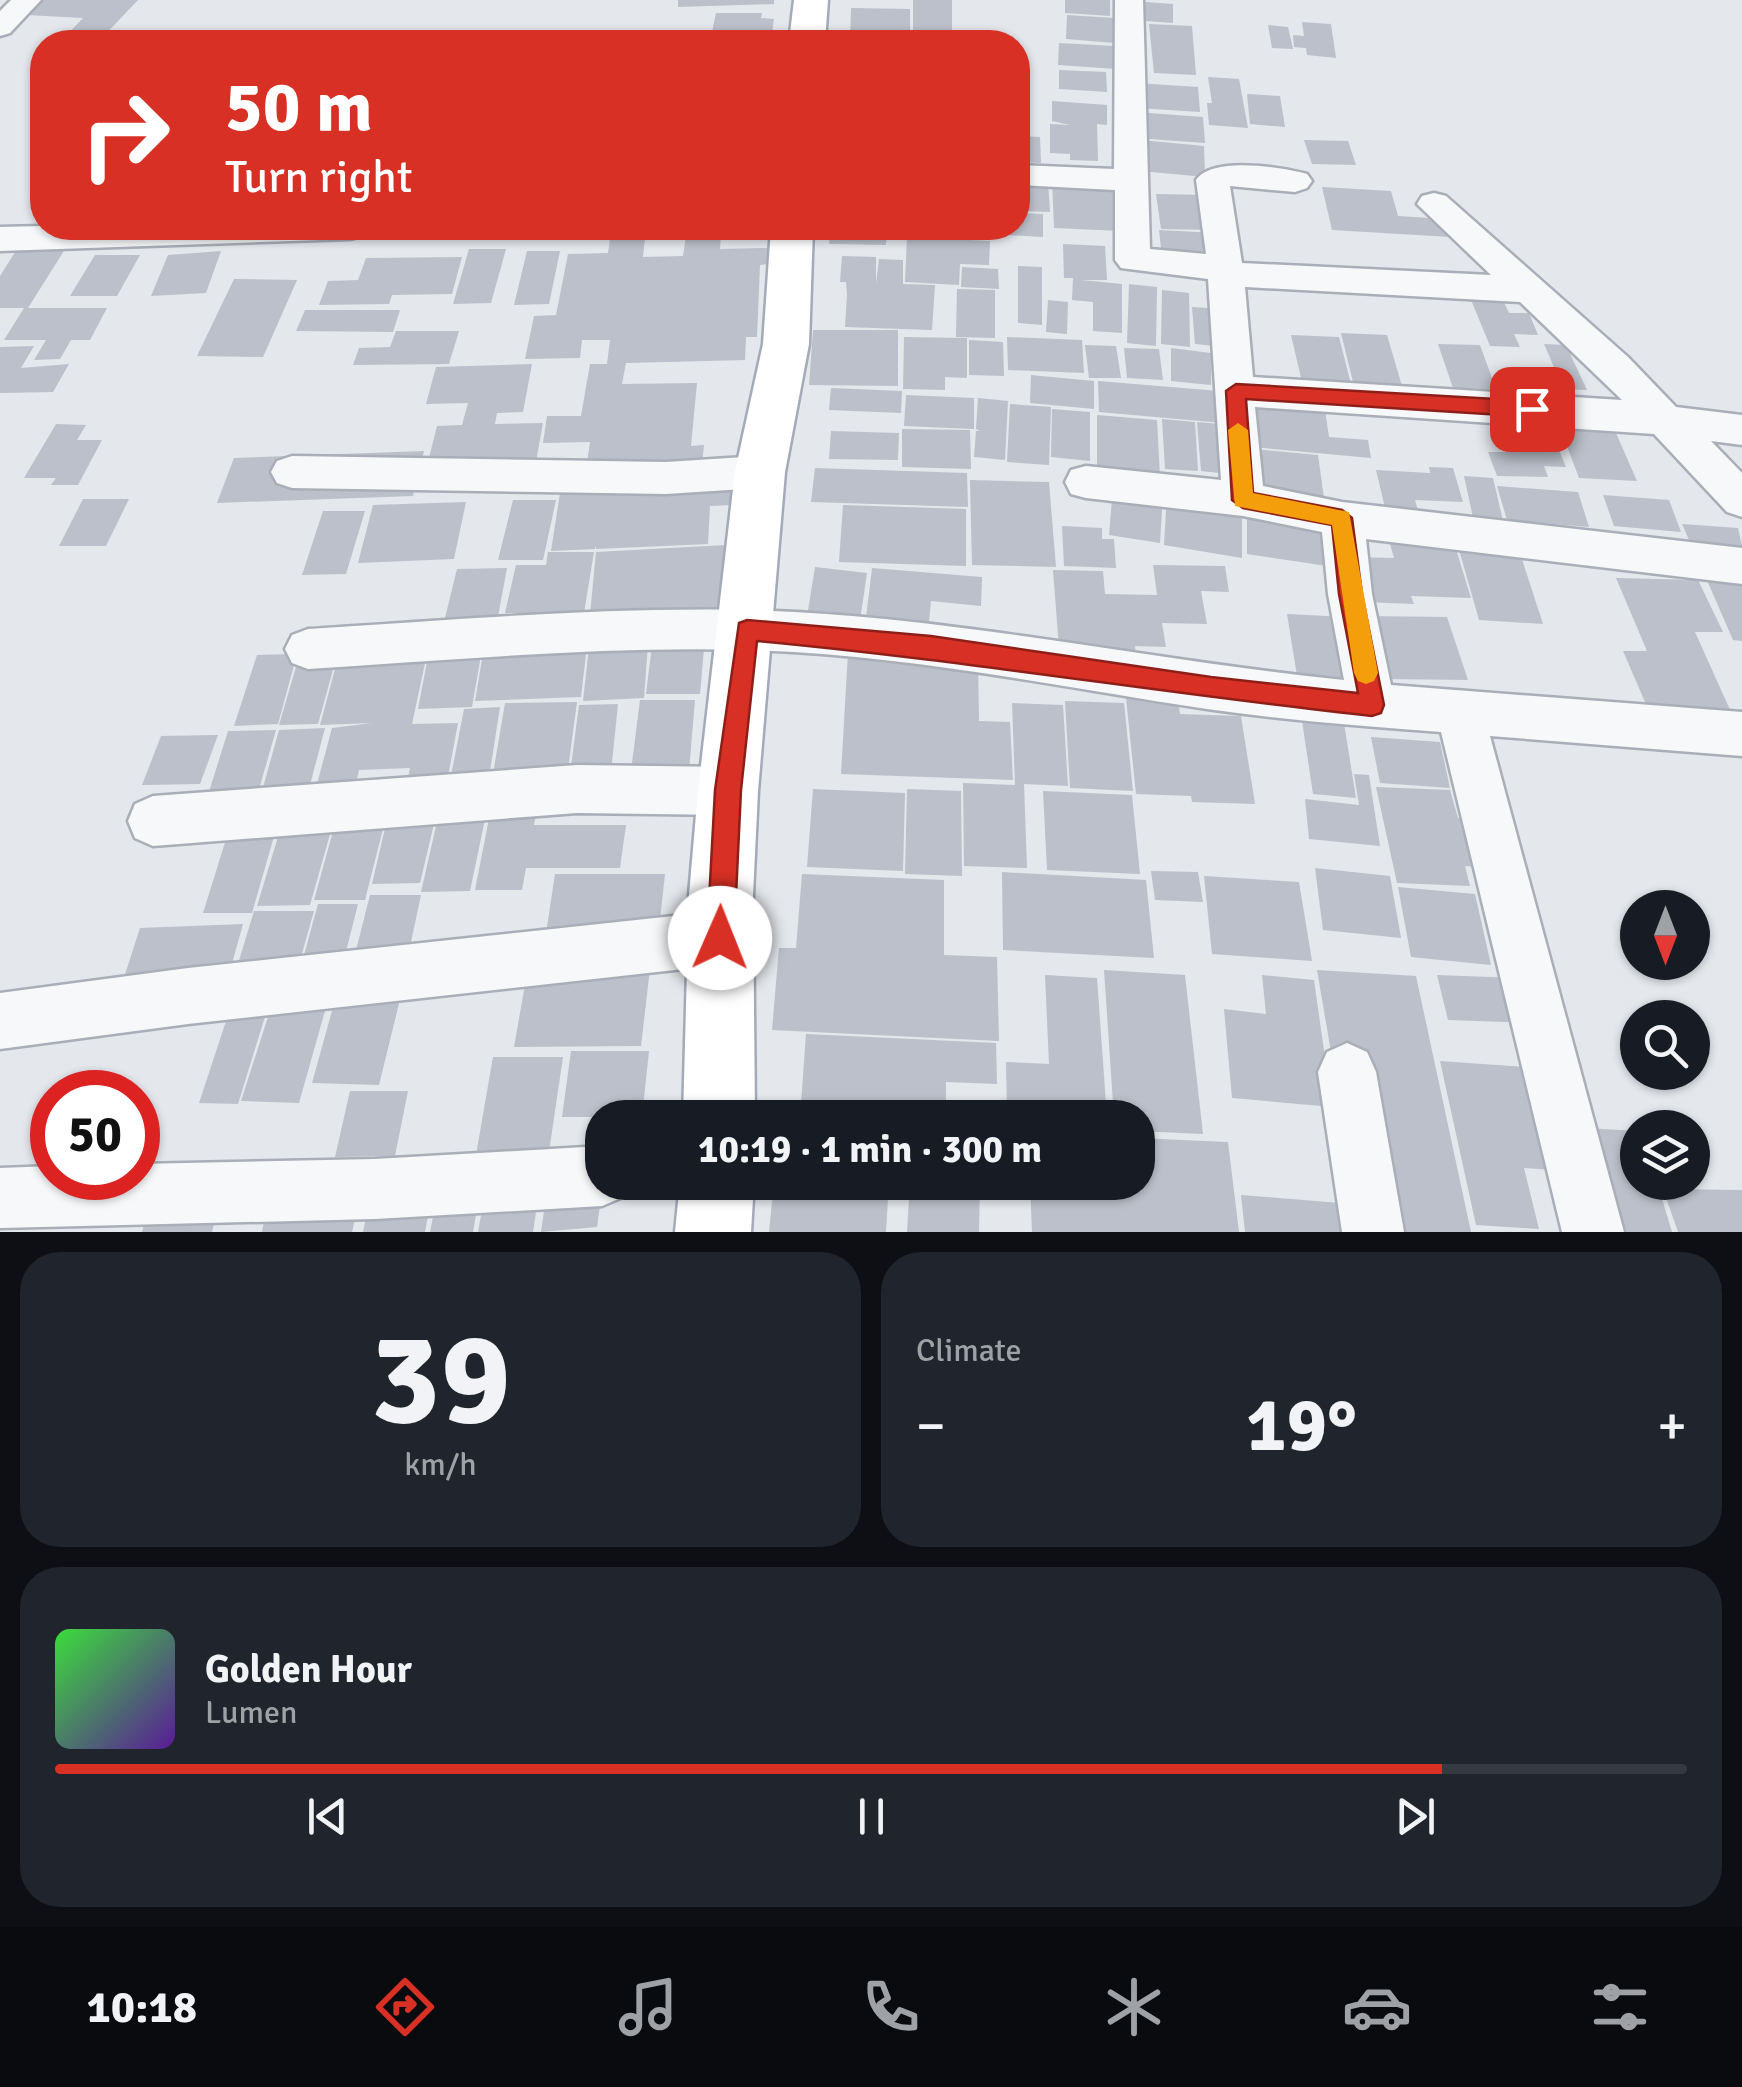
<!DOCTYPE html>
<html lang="en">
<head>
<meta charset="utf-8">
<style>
	:root { --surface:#171b24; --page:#20242c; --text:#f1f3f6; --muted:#9ea1a6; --line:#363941; --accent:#d93025 }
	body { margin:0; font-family:Signika,sans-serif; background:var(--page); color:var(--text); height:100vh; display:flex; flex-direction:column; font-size:38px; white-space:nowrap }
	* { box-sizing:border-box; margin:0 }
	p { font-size:32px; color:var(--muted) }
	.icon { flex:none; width:55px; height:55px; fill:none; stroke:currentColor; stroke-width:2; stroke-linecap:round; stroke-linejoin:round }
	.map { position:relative; height:1232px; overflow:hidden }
	.side { display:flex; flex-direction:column; gap:20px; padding:20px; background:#0d0f14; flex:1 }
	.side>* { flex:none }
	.hud { position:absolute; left:30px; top:30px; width:1000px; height:210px; border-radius:40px; box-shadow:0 2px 8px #0004; background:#d93025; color:#fff; overflow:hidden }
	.needle { width:65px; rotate:180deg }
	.tools { position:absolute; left:1620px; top:890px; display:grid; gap:20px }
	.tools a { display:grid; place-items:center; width:90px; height:90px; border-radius:50%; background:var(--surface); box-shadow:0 2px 8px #0004; font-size:50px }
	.speed { position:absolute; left:30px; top:1070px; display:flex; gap:20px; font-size:50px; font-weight:700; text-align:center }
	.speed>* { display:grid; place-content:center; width:130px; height:130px; border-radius:50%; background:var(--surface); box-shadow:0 2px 8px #0004; line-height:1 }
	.speed .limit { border:15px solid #d22; background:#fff; color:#111 }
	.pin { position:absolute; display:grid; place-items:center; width:85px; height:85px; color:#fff; margin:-42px; border-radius:20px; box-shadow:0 5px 15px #0006 }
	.me { position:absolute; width:110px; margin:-55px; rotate:1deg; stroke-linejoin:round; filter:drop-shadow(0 0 8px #0008) }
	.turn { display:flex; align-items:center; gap:35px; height:210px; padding:0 30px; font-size:45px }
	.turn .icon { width:130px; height:130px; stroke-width:2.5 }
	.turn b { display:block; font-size:70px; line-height:85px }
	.big { font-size:75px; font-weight:700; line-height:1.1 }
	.side .tile { flex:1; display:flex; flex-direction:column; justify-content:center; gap:15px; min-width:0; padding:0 35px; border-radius:40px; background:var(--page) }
	.side .dial { align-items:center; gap:0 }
	.dial b { font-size:130px; line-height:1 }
	.song { display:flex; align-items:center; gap:30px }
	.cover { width:120px; height:120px; border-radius:15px; background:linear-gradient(135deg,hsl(120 70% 55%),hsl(270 70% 35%)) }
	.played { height:10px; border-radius:5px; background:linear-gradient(90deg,var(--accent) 85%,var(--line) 85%) }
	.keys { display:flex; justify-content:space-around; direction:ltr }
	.heat { display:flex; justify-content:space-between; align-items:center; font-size:55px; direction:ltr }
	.side .tiles { flex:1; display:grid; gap:20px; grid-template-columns:1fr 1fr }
	.tile:last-child { grid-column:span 2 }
	.trip { position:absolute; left:585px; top:1100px; width:570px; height:100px; border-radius:40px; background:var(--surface); box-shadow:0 2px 8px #0004; font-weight:700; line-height:100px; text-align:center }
	.tab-bar { display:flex; height:160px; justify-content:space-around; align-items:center; background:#090b0e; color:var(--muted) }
	.tab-bar .icon { width:70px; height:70px }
	.tab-bar .active { color:var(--accent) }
	.tab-bar b { font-size:45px; color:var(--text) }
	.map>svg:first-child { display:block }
	.building { fill:#bbc0ca }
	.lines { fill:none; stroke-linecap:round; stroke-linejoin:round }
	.minor-casing { stroke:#a9aeb7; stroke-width:5 }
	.major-casing { stroke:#a3abb8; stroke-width:5 }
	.minor { fill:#f7f8fa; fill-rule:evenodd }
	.major { fill:#fff; fill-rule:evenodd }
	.route { fill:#d93025; stroke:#8d1f18; stroke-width:2.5 }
	.slow { fill:#f59e0b }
</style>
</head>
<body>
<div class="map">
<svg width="1742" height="1232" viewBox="0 0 1742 1232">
	<rect width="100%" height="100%" fill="#e4e7ec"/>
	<g class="building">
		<path d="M42 0H138L99 41 63 39 83 18 27 15Z"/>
		<path d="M678 0H774V4L678 7Z"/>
		<rect x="913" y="0" width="39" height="42"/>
		<path d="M1065 0H1110V16L1065 13Z"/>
		<path d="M1132 1 1173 4V23L1132 20Z"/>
		<path d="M851 8 910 9V42L850 41Z"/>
		<path d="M716 13H762L761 18 774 19 772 33H761L759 42 710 41Z"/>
		<path d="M1067 15 1114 18V43L1066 39Z"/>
		<path d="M1302 22 1331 24 1336 58 1307 55 1306 48 1294 47 1293 35 1304 36Z"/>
		<path d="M1149 24 1192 26 1196 75 1154 73Z"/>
		<path d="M1268 25 1288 27 1293 49 1272 48Z"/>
		<path d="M1059 43 1115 46 1116 69 1058 65Z"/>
		<path d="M1059 70 1106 72 1107 92 1059 89Z"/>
		<path d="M1208 77 1239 79 1248 128 1209 125 1207 103H1212Z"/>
		<path d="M1136 83 1198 87 1200 112 1137 108Z"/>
		<path d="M1247 94 1280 96 1285 127 1250 124Z"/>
		<path d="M1052 101 1107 105V125L1097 124 1098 161 1070 160V154L1050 153V124L1070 125 1052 121Z"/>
		<path d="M1135 112 1203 117 1205 143 1136 138Z"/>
		<path d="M1018 136 1040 137 1041 163 1018 162Z"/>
		<path d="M1141 140 1204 146 1205 177 1140 171Z"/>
		<path d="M1304 140 1348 141 1356 165 1312 164Z"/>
		<path d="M1018 180 1048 181 1050 212 1018 211Z"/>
		<path d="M1052 180 1117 182 1121 231 1054 228Z"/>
		<path d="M1322 187 1391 191 1398 216 1445 219 1451 237 1332 230Z"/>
		<path d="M1156 194 1209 195 1216 230 1161 229Z"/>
		<path d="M1018 213 1043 214V237L985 234V228H1018Z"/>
		<path d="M831 228H887L886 245 829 244Z"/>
		<path d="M907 228H978V236L906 233Z"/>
		<path d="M1159 230 1215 233 1219 260 1162 257Z"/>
		<path d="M721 235 720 249 770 248 769 264 760 265 757 337H746L745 360 626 363 622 384 697 383 691 446 704 445 701 474 585 477 590 442 543 443 547 416H581L590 364H607L610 340H582L580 358 525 359 534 316 556 315 568 254 608 253 610 239 645 238 643 257 683 256 686 236Z"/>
		<path d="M907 237 990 241 989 265 960 264 959 285 905 282Z"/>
		<path d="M1063 244 1105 246 1107 280H1081L1122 284V333L1093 331V302L1072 300 1073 278H1064Z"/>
		<path d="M19 246H67L28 308H107L90 340H71L60 359 34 360 46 340H4L24 308H0V276Z"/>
		<path d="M469 249H506L491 303 453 304Z"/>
		<path d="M221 251 206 293 151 296 168 255Z"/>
		<path d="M527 251H560L549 304 514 305Z"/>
		<path d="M95 255H140L117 296H70Z"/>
		<path d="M842 256 876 257V284L879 259 903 260V284L935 285 932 330 845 327 847 295 846 282H840Z"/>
		<path d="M462 257 452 294 392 295 389 304 319 305 328 281 358 280 366 258Z"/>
		<path d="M1018 266 1042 267V325L1018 323Z"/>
		<path d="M962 267 998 269 999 289 961 287Z"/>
		<path d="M234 279 297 280 263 357 197 356Z"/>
		<path d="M1129 284 1157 287 1156 346 1127 343Z"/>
		<path d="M957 289 995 290V338L956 337Z"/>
		<path d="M1162 290 1189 293 1190 347 1161 344Z"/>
		<path d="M1469 295 1501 296 1509 313H1529L1538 335 1514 334 1520 347 1490 346Z"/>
		<path d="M1048 300 1068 302 1067 334 1046 332Z"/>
		<path d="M1192 307 1222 309 1225 347 1195 344Z"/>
		<path d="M305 310H400L393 332 296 331Z"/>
		<path d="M813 330H898V386L809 385Z"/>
		<path d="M396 331H459L449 364 353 365 359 348 390 347Z"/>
		<path d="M1341 333 1387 335 1404 393 1355 390Z"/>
		<path d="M1291 335 1339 337 1351 384 1302 382Z"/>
		<path d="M904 337 967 338V378L945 377V390L903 389Z"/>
		<path d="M1007 337 1082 340 1084 373 1008 370Z"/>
		<path d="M969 340 1003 342 1004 376 969 375Z"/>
		<path d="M1438 344 1480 345 1496 389 1453 388Z"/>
		<path d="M1544 344 1566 345 1587 390 1552 389 1542 367H1554Z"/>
		<path d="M1085 345 1116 346 1121 378H1089Z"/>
		<path d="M34 346 21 368 69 364 53 392 0 393V347Z"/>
		<path d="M1124 348 1159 349 1163 380 1127 378Z"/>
		<path d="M1171 348 1211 353V385L1171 381Z"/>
		<path d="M532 364 523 412 497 413 495 424 543 423 533 478 423 482 437 426 462 425 468 403 426 404 436 367Z"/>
		<path d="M1031 375 1094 381V409L1030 403Z"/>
		<path d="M1098 381 1231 392 1234 424 1099 412Z"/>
		<path d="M831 388 902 391 901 413 829 410Z"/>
		<path d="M906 395 974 398V429L904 426Z"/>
		<path d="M978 398 1008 401 1005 460 974 457 976 431H980L976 429Z"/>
		<path d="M1247 398 1325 410 1329 437 1368 440 1371 458 1252 447Z"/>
		<path d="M1010 404 1051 407 1049 465 1007 462Z"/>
		<path d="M1052 409 1090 412V461L1051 457Z"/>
		<path d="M1097 415 1157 420 1160 477 1097 472Z"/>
		<path d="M1545 416 1566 467 1544 466 1548 477 1497 476 1488 452H1509L1497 420Z"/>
		<path d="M1162 419 1195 422 1198 471 1165 469Z"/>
		<path d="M1197 422 1232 425 1237 475 1201 471Z"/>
		<path d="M56 424 86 425 77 440H102L78 485H51L56 478H24Z"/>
		<path d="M902 429 970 430 971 469 902 467Z"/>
		<path d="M1561 430 1616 433 1637 481 1579 478Z"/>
		<path d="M831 431 899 433 898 460 829 459Z"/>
		<path d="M1253 449 1318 455 1324 498 1258 492Z"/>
		<path d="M424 451 413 496 217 503 234 458Z"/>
		<path d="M1429 467 1453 468 1463 502 1415 500 1420 518 1387 516 1376 470 1430 473Z"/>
		<path d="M815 468 967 473 968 507 811 502Z"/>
		<path d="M1464 476 1493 478 1504 525 1474 522Z"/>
		<path d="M970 480 1049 482 1056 567 972 565Z"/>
		<path d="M731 481 730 505 710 506 708 544 596 549 595 545V549L551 551 560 493Z"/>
		<path d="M1497 486 1578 492 1589 527 1507 520Z"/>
		<path d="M1113 487 1163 495 1160 543 1109 535Z"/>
		<path d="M1167 494 1242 505V558L1164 545Z"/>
		<path d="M1603 495 1669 500 1681 532 1614 526Z"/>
		<path d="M83 499H129L106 546H59Z"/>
		<path d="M513 500H556L543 560H498Z"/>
		<path d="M466 502 454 559 358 563 373 505Z"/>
		<path d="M843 505 966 509V566L839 562Z"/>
		<path d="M1247 506 1324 517 1327 566 1247 554Z"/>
		<path d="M323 511H365L346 574 302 575Z"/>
		<path d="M1682 524 1738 528 1742 546 1690 542Z"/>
		<path d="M1062 526 1102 528V539H1114L1116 568 1064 566Z"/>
		<path d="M1390 544 1455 546 1471 598 1411 596 1414 604 1363 602 1352 557 1394 558Z"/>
		<path d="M726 545 725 617 589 625 596 552Z"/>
		<path d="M1458 546 1519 550 1543 624 1479 620Z"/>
		<path d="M548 552H594L584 613H505L516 565H546Z"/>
		<path d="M1153 565 1225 566 1229 592 1201 591 1207 624 1162 623 1166 647 1135 646 1137 663 1060 661 1053 570 1103 571 1105 594 1157 595Z"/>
		<path d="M815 567 867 573 858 634 805 629Z"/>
		<path d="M507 568 497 622H444L457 569Z"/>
		<path d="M872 568 982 577 981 606 931 601 928 632 865 626Z"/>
		<path d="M1703 571 1742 573V641L1733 640Z"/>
		<path d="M1616 578 1698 580 1723 632H1695L1731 712 1648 709 1623 651H1647Z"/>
		<path d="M1287 614 1346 617 1361 692 1299 688Z"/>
		<path d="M1366 616 1447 617 1468 680 1384 679Z"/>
		<path d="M588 637 581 697 475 701 484 648Z"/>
		<path d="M653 637H705L700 694H646Z"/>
		<path d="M483 644 472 707 418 709 430 646Z"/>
		<path d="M648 644 644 698 583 701 589 647Z"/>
		<path d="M428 649 412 724 458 723 445 793 405 795 410 768 359 770 353 798 313 799 332 728 372 723 320 725 338 658Z"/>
		<path d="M848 653 978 658 979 721 1010 722 1013 780 841 774Z"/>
		<path d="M297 654 278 724 234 726 257 655Z"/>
		<path d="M336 659 318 724 279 725 298 660Z"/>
		<path d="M1126 698 1178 700 1180 714 1241 716 1255 804 1192 802 1191 796 1136 794Z"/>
		<path d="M640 700H695L689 771H631Z"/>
		<path d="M1065 701 1124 703 1133 791 1070 788Z"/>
		<path d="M577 702 567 777 492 780 505 703Z"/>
		<path d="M1012 703 1063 705 1068 786 1024 784 1027 868 964 866 963 783 1015 785Z"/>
		<path d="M618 704 611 772 570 774 579 705Z"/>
		<path d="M500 707 488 784 449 786 464 709Z"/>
		<path d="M1301 714 1343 717 1356 798 1313 794Z"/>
		<path d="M325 728 306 800 259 802 279 730Z"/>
		<path d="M276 730 258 793 208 795 228 731Z"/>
		<path d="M218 735 200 784 142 785 161 736Z"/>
		<path d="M1371 737 1440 742 1450 788 1380 783Z"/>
		<path d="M1354 774 1369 775 1380 846 1309 839 1305 799 1359 805Z"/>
		<path d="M1376 787 1450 790 1458 818 1467 819 1480 867 1465 866 1470 886 1397 883Z"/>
		<path d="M813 789 905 793 903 871 807 867Z"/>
		<path d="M907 789 961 791 962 876 905 874Z"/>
		<path d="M1043 791 1132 795 1140 874 1047 870Z"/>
		<path d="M493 798H539L534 825H626L620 868H526L522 890H475Z"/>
		<path d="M442 800H489L470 891 421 892Z"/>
		<path d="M389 811H437L420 883 372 884Z"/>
		<path d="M336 813 310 905 257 906 285 814Z"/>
		<path d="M338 813H387L365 900H314Z"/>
		<path d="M279 819 252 913H203L232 820Z"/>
		<path d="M1315 868 1390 876 1401 938 1323 930Z"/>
		<path d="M1151 871 1198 872 1203 902 1155 900Z"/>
		<path d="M1002 872 1146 880 1154 958 1003 950Z"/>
		<path d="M555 874H665L660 920 545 940Z"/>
		<path d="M802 874 944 880V955L997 957 999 1041 772 1030 779 948H796Z"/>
		<path d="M1204 876 1299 882 1312 961 1212 954Z"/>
		<path d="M1398 887 1475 894 1491 965 1411 957Z"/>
		<path d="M370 895H421L405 970H351Z"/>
		<path d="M318 904H358L340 975 298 977Z"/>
		<path d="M254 911H314L295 978 234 977Z"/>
		<path d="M243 924 226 985 120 990 140 928Z"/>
		<path d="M651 960 641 1046 514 1047 529 962Z"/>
		<path d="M1104 970 1185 975 1203 1134 1138 1131V1118H1114Z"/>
		<path d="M1317 970 1416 976 1471 1232H1380V1110L1371 1060 1332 1058Z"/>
		<path d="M1045 975 1097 978 1107 1118 1007 1114 1006 1062 1049 1064Z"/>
		<path d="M1262 975 1314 980 1332 1107 1232 1098 1224 1009 1266 1014Z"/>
		<path d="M1437 975 1518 978 1531 1023 1448 1020Z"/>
		<path d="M340 982 404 983 379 1085 312 1083Z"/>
		<path d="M276 992 330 993 299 1103 241 1101Z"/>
		<path d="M231 1006 268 1007 238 1104 199 1103Z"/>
		<path d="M806 1034 996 1043 997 1084 946 1082V1118H800Z"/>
		<path d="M571 1051H649L642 1117H562Z"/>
		<path d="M493 1057H563L546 1172H473Z"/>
		<path d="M1440 1061 1526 1067 1553 1170 1524 1168 1539 1229 1476 1225Z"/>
		<path d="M350 1091H408L395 1156 335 1157Z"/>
		<path d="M1568 1127 1638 1131V1182H1657L1672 1232H1598Z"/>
		<path d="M1138 1138 1228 1142 1239 1232H1032L1030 1184 1127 1188V1182H1138Z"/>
		<path d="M774 1182H889L886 1232H769Z"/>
		<path d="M910 1182H980L979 1232H907Z"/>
		<path d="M548 1184H603L597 1227 541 1232Z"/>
		<path d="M1663 1189 1742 1190V1232H1678Z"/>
		<path d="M1241 1195 1352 1204 1356 1232H1245Z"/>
		<path d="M437 1197H479L473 1232H430Z"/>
		<path d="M370 1199H431L425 1232H363Z"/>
		<path d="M484 1199H538L533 1232H478Z"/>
		<path d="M218 1208 212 1232H142L148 1210Z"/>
		<path d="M356 1215 352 1232H262L265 1217Z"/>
	</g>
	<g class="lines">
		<g class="minor-casing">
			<g id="minor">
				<path d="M11 0H41L10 33 0 36V11Z"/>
				<path d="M1115 0H1143L1150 249 1206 254 1196 180C1212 156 1281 167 1307 174L1312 181 1307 188 1295 192 1230 186 1242 263 1491 275 1417 204 1422 196 1434 193 1446 196 1628 357 1676 407 1742 415V445L1711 441 1742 473V517L1727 512 1654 434 1255 407 1263 486 1342 502 1742 548V584L1366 539 1372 594 1391 685 1742 712V756L1490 736 1624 1232H1562L1441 732C1363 726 1284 720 1207 709 1055 686 902 654 748 650 602 646 454 660 308 669L292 663 285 649 292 635 308 629C454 620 602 607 748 610 948 615 1145 660 1344 680L1328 594 1322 532 1243 516 1086 498 1071 494 1065 482 1071 470 1086 466 1221 480 1208 279 1121 268 1115 260V190L1018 185V165L1114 169ZM1245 287 1520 302 1622 400 1253 377Z"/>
				<path d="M0 227 42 226 367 228 362 236 350 239 0 251Z"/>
				<path d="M292 456 666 462 760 456 775 461 781 472 775 483 760 488 666 494 292 488 277 483 271 472 277 461Z"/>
				<path d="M577 765 728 767 746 774 753 791 746 808 728 815 577 813 153 846 135 838 128 821 135 804 153 796Z"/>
				<path d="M720 911 739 919 747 938 739 957 720 965 188 1024 0 1049V993L188 968Z"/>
				<path d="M1347 1043 1367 1052 1376 1072 1404 1232H1342L1318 1072 1327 1052Z"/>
				<path d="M602 1146V1182H629L623 1197 602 1206 375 1219 0 1228V1168L52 1166V1178H138V1164L375 1159Z"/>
			</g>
		</g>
		<g class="major-casing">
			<g id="major">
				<path d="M794 0H828L825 42H789Z"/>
				<path d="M771 228H813L809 344 785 472 758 791 753 895 755 1118H683L689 895 698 791 735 472 763 344Z"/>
				<path d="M680 1182H754L751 1232H675Z"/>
			</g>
		</g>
		<use href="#minor" class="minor"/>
		<use href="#major" class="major"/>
	</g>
	<path class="route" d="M1236 384 1532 401 1542 409 1532 417 1246 399 1253 493 1342 510 1352 518 1362 594 1384 705 1381 713 1372 716C1167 694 963 660 757 641L741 790 734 938 730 948 720 952 711 948 707 938 715 790 739 623 747 620 931 636 1211 677 1358 693 1339 594 1332 525 1243 508 1232 500 1226 391Z"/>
	<path class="slow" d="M1238 423 1248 430 1253 493 1349 512 1378 673 1374 681 1366 684 1358 681 1354 673 1332 525 1235 506 1228 430Z"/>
</svg>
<div class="tools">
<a><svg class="needle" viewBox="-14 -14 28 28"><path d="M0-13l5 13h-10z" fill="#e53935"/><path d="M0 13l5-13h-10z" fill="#9ea1a6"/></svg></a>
<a><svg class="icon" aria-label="search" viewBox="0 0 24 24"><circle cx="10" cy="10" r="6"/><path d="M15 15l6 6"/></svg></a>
<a><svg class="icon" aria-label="layers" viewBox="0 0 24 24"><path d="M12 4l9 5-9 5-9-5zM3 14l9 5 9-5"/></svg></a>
</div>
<div class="speed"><div class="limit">50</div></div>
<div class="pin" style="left:1532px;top:409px;background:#d93025"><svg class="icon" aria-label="arrive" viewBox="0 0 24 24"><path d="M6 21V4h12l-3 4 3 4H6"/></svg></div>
<svg class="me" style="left:720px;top:938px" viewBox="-20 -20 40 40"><circle r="19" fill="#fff"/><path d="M0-13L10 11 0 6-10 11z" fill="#d93025"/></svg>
<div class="trip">10:19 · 1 min · 300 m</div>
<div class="hud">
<div class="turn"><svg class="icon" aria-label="right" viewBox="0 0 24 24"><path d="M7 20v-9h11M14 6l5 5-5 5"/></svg><div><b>50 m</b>Turn right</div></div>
</div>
</div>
<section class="side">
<div class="tiles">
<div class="tile dial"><b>39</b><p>km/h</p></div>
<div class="tile"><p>Climate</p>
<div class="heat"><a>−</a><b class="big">19°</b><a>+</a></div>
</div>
<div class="tile">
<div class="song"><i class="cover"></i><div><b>Golden Hour</b><p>Lumen</p></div></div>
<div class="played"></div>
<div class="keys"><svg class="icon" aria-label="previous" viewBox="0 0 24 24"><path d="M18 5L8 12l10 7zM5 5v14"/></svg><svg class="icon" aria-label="pause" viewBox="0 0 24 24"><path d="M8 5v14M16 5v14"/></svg><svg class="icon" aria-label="next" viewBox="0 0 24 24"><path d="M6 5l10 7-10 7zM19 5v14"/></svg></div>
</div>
</div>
</section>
<nav class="tab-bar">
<b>10:18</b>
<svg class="icon active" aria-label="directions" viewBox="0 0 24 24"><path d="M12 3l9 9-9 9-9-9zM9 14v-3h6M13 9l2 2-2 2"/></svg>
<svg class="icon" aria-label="music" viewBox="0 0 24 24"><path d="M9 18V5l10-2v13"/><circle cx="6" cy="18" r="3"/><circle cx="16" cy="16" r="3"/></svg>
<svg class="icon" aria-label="phone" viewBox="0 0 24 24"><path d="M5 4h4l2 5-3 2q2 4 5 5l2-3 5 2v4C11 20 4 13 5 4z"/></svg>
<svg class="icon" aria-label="climate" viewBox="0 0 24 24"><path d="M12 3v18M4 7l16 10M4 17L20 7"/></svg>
<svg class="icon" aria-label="car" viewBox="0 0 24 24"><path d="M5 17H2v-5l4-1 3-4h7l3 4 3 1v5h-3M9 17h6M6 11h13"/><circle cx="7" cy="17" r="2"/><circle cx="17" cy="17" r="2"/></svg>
<svg class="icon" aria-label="filters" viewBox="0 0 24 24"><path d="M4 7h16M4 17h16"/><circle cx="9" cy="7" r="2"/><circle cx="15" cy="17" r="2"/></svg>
</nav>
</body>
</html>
